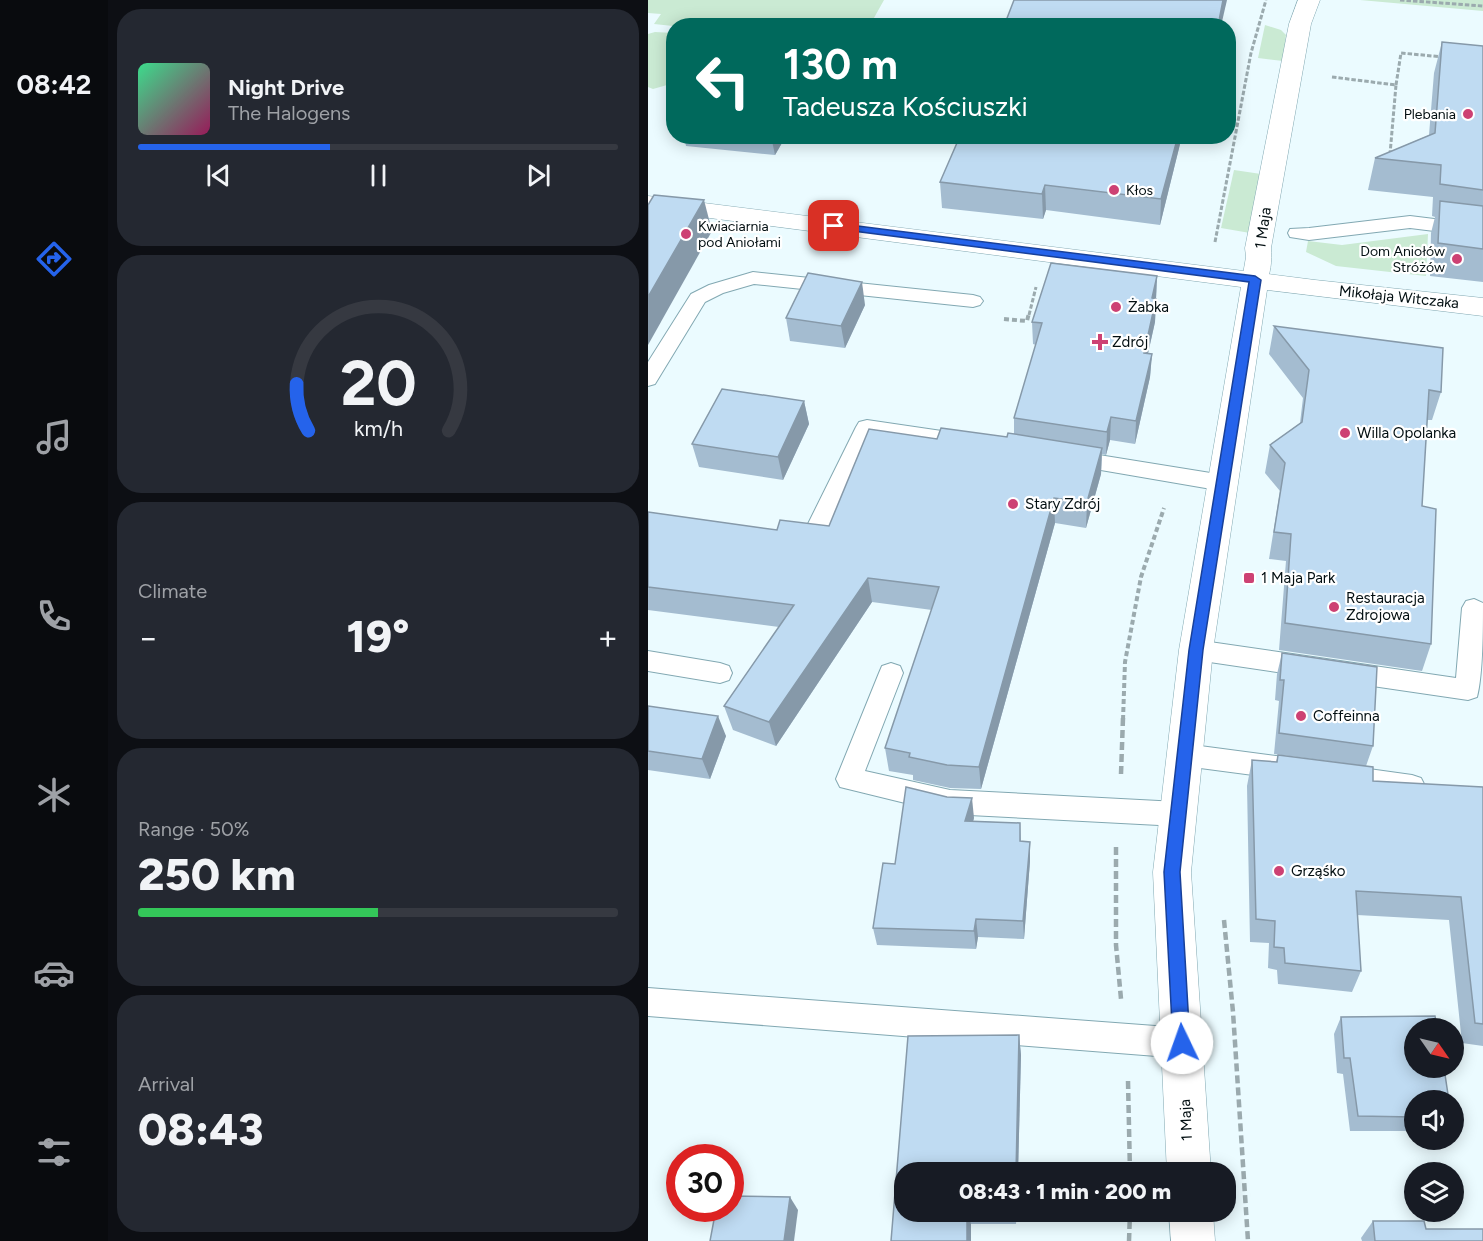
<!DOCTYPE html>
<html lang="en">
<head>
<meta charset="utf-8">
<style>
	:root { --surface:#171b24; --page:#242831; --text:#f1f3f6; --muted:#9ea1a6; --line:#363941; --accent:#2563eb }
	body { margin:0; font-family:Figtree,sans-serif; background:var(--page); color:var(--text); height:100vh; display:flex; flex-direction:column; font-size:22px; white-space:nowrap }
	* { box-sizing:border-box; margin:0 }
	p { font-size:20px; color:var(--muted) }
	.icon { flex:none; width:33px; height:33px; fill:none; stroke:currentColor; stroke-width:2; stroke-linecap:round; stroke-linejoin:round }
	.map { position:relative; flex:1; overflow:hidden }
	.panel { display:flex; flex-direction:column; gap:9px; padding:9px; background:#0d0f14; width:540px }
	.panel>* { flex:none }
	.banner { position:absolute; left:18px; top:18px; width:570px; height:126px; border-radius:24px; box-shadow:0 3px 15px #0003; background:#00695c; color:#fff; overflow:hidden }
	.needle { width:39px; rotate:124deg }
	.controls { position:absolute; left:756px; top:1018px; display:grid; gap:12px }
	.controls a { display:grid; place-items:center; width:60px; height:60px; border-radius:50%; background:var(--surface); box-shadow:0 3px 15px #0003; font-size:30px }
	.speed { position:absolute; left:18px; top:1144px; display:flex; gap:12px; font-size:30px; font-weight:700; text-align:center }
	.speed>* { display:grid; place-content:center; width:78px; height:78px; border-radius:50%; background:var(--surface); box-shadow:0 3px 15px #0003; line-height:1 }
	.speed .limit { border:9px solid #d22; background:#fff; color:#111 }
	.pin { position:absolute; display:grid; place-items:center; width:51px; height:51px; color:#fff; margin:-26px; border-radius:12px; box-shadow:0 3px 9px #0006 }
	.me { position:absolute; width:66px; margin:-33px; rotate:357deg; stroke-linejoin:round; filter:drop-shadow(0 0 4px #0008) }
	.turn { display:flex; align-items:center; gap:21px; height:126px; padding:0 18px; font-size:27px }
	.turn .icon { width:78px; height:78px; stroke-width:2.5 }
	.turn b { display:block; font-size:42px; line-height:51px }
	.big { font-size:45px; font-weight:800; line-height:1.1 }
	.panel .tile { flex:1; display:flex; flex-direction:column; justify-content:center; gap:9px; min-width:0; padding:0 21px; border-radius:24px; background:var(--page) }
	.panel .dial { align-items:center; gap:0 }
	.dial svg { height:156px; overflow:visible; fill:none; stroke:var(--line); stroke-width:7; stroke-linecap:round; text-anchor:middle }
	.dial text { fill:var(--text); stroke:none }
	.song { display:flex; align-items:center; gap:18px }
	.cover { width:72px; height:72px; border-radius:9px; background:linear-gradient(135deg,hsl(150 70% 55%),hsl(330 70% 35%)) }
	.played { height:6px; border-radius:3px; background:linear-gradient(90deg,var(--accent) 40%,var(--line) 40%) }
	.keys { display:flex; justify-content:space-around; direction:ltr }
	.heat { display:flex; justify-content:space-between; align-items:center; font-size:33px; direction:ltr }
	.charge { height:9px; border-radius:4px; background:linear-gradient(90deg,#34c759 50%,var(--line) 0) }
	.trip { position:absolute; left:246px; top:1162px; width:342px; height:60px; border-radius:24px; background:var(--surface); box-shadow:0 3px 15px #0003; font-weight:800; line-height:60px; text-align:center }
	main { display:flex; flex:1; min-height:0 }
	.dock { display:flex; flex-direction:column; width:108px; justify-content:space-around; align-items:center; background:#090b0e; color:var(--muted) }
	.dock .icon { width:42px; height:42px }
	.dock .selected { color:var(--accent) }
	.dock b { font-size:27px; color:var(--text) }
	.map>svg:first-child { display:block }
	.green { fill:#caead3 }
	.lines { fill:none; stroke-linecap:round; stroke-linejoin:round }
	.service-casing { stroke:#82a8b2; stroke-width:2 }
	.pedestrian-casing { stroke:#82a8b2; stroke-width:1 }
	.minor-casing { stroke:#82a8b2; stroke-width:1 }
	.path-far2 { stroke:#9baaae; stroke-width:3; stroke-dasharray:4.5 2; stroke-linecap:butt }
	.path-far1 { stroke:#9baaae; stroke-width:4; stroke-dasharray:5 3; stroke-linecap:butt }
	.path { stroke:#9baaae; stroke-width:4.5; stroke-dasharray:8 4; stroke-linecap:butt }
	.service { fill:#fff; fill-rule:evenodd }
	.pedestrian { fill:#fff; fill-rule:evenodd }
	.minor { fill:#fff; fill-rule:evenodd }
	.wall { fill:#a4bcd0 }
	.shaded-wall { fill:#8699a9 }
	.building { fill:#bfdbf2; stroke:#8699a9; stroke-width:1.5 }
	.route { fill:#2563eb; stroke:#184099; stroke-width:1.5 }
	.poi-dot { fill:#cd4173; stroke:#fff; stroke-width:2 }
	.labels { text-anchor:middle; stroke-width:4.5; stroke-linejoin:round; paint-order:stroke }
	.far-poi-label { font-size:14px; fill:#020e11; stroke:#fff; text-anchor:end }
	.street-label { font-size:15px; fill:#020e11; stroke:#fff }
	.poi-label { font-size:15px; fill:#020e11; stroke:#fff; text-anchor:start }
</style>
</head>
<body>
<main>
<nav class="dock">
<b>08:42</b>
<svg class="icon selected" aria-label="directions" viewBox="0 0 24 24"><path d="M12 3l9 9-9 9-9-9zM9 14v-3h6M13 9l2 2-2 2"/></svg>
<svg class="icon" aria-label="music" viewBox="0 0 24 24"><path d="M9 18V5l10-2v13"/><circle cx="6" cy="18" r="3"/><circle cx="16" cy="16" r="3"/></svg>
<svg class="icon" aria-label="phone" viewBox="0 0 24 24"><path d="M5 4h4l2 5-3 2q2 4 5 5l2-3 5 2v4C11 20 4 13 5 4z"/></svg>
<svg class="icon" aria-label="climate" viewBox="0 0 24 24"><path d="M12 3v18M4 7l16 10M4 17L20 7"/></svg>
<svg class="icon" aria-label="car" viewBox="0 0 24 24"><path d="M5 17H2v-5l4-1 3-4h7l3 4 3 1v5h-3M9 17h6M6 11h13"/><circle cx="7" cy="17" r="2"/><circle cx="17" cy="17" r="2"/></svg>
<svg class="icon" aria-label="filters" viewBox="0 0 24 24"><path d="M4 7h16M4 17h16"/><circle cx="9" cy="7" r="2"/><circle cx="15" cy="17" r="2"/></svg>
</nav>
<section class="panel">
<div class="tile">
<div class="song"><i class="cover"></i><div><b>Night Drive</b><p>The Halogens</p></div></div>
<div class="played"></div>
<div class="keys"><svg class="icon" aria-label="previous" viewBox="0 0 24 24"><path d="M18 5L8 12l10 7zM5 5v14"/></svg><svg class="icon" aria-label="pause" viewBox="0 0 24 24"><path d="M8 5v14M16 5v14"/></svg><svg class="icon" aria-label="next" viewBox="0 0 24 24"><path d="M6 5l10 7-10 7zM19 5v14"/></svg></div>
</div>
<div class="tile dial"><svg viewBox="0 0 100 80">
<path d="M14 69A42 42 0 1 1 86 69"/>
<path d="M14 69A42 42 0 0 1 8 45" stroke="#2563eb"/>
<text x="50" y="56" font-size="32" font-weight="700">20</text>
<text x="50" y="72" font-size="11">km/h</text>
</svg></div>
<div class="tile"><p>Climate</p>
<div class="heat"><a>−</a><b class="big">19°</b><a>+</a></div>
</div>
<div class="tile"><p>Range · 50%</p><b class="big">250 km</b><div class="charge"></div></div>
<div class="tile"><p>Arrival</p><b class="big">08:43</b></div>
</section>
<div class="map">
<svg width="835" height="1241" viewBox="0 0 835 1241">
	<rect width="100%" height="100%" fill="#ebfbff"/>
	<g class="green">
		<path d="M0 0H236L222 25 25 26 6 24 13 14 0 13Z"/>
		<path d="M712 0H835V11Z"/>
		<path d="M617 25 633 30 638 35 635 61 610 58Z"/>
		<path d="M7 32 25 33 26 83 5 89 0 87V34Z"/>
		<path d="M586 170 613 174 602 233 573 228Z"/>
		<path d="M780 234 778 276 688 266 658 252 660 241 694 245Z"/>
	</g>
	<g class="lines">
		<g class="service-casing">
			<g id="service">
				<path d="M762 216 835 225V237L762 228 661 240 642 237 640 233 642 229 661 228Z"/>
				<path d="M105 272 325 295 332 297 335 301 332 305 325 307 106 284 75 293 57 302 7 384 0 386V362L43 294 61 285Z"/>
				<path d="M219 420 321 435 329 438 332 443 329 448 321 451 226 435 173 542 165 545 157 542 154 536 208 427 211 422Z"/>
				<path d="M420 450 575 475 583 477 586 483 583 489 575 491 412 463 409 458 412 453Z"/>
				<path d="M826 599 835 603C835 628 835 675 829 697L820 700 548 660 539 657 536 650 539 643 548 640 808 678 814 608 818 601Z"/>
				<path d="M0 651 72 663 81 666 84 673 81 680 72 683 0 671Z"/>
				<path d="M243 663 252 666 255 673 217 771 302 790 530 802 539 806 543 814 539 822 530 826 302 814 192 787 188 779 231 673 234 666Z"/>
				<path d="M537 744 636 757 645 760 649 768 645 776 636 779 537 766 528 763 524 755 528 747Z"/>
				<path d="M692 765 764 775 773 778 777 786 773 794 764 797 692 787 683 784 679 776 683 768Z"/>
				<path d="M0 988 534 1028 545 1033 549 1043 545 1053 534 1058 0 1016Z"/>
			</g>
		</g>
		<g class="pedestrian-casing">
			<path id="pedestrian" d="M650 0H672L663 24 623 248C624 260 623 275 616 286L607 288 598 286 594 280 598 257 597 248 641 24Z"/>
		</g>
		<g class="minor-casing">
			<g id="minor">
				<path d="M0 196 667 280 835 298V316L619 290 565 650 543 872 563 1173H519L505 872 531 650 593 287 0 210Z"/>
				<path d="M521 1212H565L567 1241H523Z"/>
			</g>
		</g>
		<g class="path-far2">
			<path d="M752 0 835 6"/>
			<path d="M684 77 748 85 742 154"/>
			<path d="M748 85 753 53 795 57"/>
			<path d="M567 242 603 53 618 0"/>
			<path d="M381 315 388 287"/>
		</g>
		<g class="path-far1">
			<path d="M356 319 379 321 381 313"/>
			<path d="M475 720 477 662 493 577 516 508"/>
		</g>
		<g class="path">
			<path d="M473 774 475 718"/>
			<path d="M468 847V945L473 999"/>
			<path d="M576 920 585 1012 600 1241"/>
			<path d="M480 1081 482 1173"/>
			<path d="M481 1241 482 1212"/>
		</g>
		<use href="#service" class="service"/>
		<use href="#pedestrian" class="pedestrian"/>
		<use href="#minor" class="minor"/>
	</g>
	<g class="wall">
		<path d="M794 42 835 46V282L782 276 783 233 787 217 784 216 785 197 720 190 727 158 781 135 786 73Z"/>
		<path d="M36 136H138L127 155 38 146Z"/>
		<path d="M534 136 512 225 398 210 395 219 294 208 292 182Z"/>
		<path d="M509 276 507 322 500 353 504 354 502 377 487 444 462 440 458 455 454 454 453 474 438 528 407 523 333 789 302 788 265 780V775L241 771 237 748 284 610 224 602 128 746 85 730 76 706 131 627 0 610V512L129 530 181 526 289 439 359 437 366 434V418L388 345 385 344 384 322Z"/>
		<path d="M217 305 197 348 142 341 138 318Z"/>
		<path d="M626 326 793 392 784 420H779L774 506 783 644 774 671 631 650 638 561 621 559 632 491 617 473 622 445 652 423 655 398 621 354Z"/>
		<path d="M156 401 161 424 135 480 51 467 44 444Z"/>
		<path d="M634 653 725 746 718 766 626 754 631 701 627 700 629 674Z"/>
		<path d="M0 706 78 736 62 779 0 770Z"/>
		<path d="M630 755 725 781 835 787V1046L814 1043 801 920 709 915 713 971 704 992 630 984 629 970 620 968 621 943 602 942 599 786 604 760 628 762Z"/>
		<path d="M326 818 325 821 372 823 373 841 382 842V861L376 939 330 937 328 949 229 945 225 928Z"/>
		<path d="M693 1017 766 1101V1131H702L695 1074 689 1073 686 1034Z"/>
		<path d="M371 1035 373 1055 370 1173H256V1212H369L368 1224H323V1241H243L260 1036Z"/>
		<path d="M725 1221 778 1229 835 1241H714L713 1238Z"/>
	</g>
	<g class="shaded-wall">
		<path d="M575 0H579L573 26H570Z"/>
		<path d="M123 136H138L127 155Z"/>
		<path d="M530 136H534L512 225 513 199Z"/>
		<path d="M397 185 398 210 395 219 394 194Z"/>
		<path d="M56 200 64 231 0 345V297Z"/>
		<path d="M509 276 508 299 504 298Z"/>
		<path d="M214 282 217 305 197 348 193 326Z"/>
		<path d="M508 299 507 322 495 376 496 353Z"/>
		<path d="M504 354 502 377 487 444 488 421Z"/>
		<path d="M156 401 161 424 135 480 130 457Z"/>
		<path d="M463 417 462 440 458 455 459 432Z"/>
		<path d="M454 448 453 474 438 528 439 502Z"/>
		<path d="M406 498 407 523 333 789 331 767Z"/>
		<path d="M220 578 224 602 128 746 121 722Z"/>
		<path d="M70 716 78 736 62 779 54 759Z"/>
		<path d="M324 798 326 818 320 840 317 821Z"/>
		<path d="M382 842V861L376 939 375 921Z"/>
		<path d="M328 919 330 937 328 949 326 931Z"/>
		<path d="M371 1035 373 1055 370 1173H368Z"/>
		<path d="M142 1197 150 1210 146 1241H136Z"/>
		<path d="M319 1212H320L323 1224V1241H319Z"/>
	</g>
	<g class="building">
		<path d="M366 0H575L570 26H356Z"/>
		<path d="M794 42 835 46V190L792 184 793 165 727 158 787 133Z"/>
		<path d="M312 136H530L513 199 397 185 394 194 292 182Z"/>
		<path d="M6 195 56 200 0 297V205Z"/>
		<path d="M792 201 835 206V249L790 243Z"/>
		<path d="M403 263 509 276 504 298 508 299 496 353 504 354 488 421 463 417 459 432 366 418 394 323 384 322Z"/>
		<path d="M160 273 214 282 193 326 138 318Z"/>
		<path d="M626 326 795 348 793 392 781 390 774 506 788 509 783 644 637 623 643 534 626 532 637 463 622 445 654 422 661 370Z"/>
		<path d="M74 389 156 401 130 457 44 444Z"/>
		<path d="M293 428 359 437 360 433 454 448 439 502 406 498 331 767 299 765 261 757 262 753 237 748 291 587 220 578 121 722 76 706 146 605 0 587V512L129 530 132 520 181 526 221 429 289 439Z"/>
		<path d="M634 653 729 667 725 746 631 733 636 680H632Z"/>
		<path d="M0 706 70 716 54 759 0 751Z"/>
		<path d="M630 755 725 767V781L835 787V1024L827 1023 813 897 708 891 713 971 637 963 636 948 626 947 627 921 608 919 604 760 629 762Z"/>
		<path d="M258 787 299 797 324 798 317 821 372 823V841L382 842 375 921 328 919 326 931 225 928 235 863 247 864Z"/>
		<path d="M787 1016 789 1029H766V1068H796L801 1101H766V1117L710 1116 702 1058H696L693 1017Z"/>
		<path d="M371 1035 368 1173H256V1212H319V1241H243L260 1036Z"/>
		<path d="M82 1196 142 1197 136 1241H62L68 1209H82Z"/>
		<path d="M725 1221H776L778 1229H835V1241H727Z"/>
	</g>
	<path class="route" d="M186 223 607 276 613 280 555 650 532 872 542 1043 540 1049 534 1051 528 1049 525 1043 516 872 541 650 601 282 182 228V224Z"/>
	<g class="poi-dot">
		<circle cx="820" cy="114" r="6"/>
		<circle cx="466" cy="190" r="6"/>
		<circle cx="38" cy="234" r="6"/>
		<circle cx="809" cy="259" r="6"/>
		<circle cx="468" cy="307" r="6"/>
		<path d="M449 333h6v6h6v6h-6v6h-6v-6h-6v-6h6z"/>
		<circle cx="697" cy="433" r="6"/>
		<circle cx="365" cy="504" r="6"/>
		<rect x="595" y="572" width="12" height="12" rx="3"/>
		<circle cx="686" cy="607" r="6"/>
		<circle cx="653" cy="716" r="6"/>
		<circle cx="631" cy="871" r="6"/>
	</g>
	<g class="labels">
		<g class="far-poi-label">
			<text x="808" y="119">Plebania</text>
			<text x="478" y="195" text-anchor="start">Kłos</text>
			<text x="50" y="231" text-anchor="start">Kwiaciarnia<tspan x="50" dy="16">pod Aniołami</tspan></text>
			<text x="797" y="256">Dom Aniołów<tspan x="797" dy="16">Stróżów</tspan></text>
		</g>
		<g class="street-label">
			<text transform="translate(615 228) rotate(-82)" y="5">1 Maja</text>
			<text transform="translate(751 297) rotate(6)" y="5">Mikołaja Witczaka</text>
			<text transform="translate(538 1120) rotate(-93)" y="5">1 Maja</text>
		</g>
		<g class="poi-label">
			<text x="480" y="312">Żabka</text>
			<text x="464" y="347">Zdrój</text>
			<text x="709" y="438">Willa Opolanka</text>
			<text x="377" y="509">Stary Zdrój</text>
			<text x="613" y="583">1 Maja Park</text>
			<text x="698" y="603">Restauracja<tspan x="698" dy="17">Zdrojowa</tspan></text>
			<text x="665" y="721">Coffeinna</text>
			<text x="643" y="876">Grząśko</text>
		</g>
	</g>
</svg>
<div class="controls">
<a><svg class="needle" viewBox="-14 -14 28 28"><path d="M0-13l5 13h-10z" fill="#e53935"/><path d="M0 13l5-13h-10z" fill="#9ea1a6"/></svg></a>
<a><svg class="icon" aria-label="sound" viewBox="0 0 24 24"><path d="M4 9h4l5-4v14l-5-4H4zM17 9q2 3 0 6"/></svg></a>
<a><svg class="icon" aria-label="layers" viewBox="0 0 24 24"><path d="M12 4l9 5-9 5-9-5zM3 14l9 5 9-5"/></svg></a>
</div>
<div class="speed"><div class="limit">30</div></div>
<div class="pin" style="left:186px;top:226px;background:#d93025"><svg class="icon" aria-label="arrive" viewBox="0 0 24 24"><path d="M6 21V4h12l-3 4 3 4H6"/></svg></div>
<svg class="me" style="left:534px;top:1043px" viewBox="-20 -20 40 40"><circle r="19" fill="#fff"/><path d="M0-13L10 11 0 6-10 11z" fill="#2563eb"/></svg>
<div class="trip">08:43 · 1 min · 200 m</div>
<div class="banner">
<div class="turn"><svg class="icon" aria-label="left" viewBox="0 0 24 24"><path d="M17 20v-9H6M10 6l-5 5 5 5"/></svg><div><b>130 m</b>Tadeusza Kościuszki</div></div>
</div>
</div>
</main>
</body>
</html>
